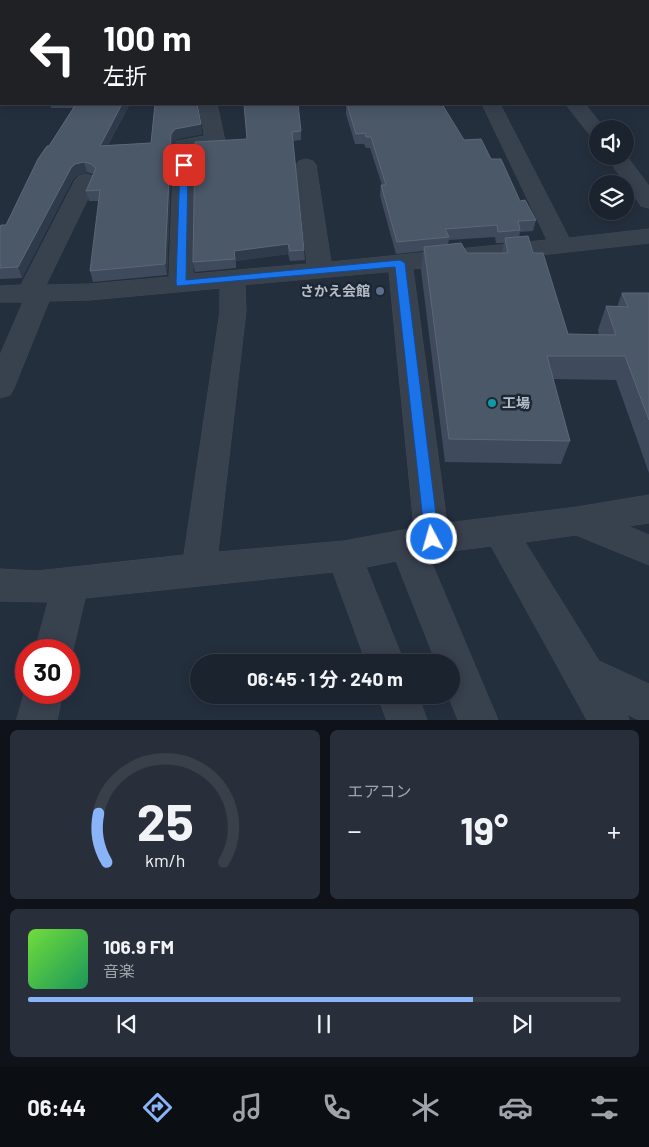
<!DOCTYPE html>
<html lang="ja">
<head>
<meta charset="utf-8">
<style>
	:root { --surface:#1b232e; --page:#282f3a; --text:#f1f3f6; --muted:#a0a4aa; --line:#39404a; --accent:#8ab4f8 }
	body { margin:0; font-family:Barlow,"Noto Sans JP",sans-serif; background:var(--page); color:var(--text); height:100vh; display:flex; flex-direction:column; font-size:19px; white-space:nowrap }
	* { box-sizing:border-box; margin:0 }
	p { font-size:16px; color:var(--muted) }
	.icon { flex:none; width:28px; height:28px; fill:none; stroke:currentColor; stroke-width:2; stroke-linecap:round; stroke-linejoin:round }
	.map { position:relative; height:720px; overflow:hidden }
	.details { display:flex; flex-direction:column; gap:10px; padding:10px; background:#0f1319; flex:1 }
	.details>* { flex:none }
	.top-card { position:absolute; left:0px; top:0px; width:650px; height:105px; box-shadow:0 2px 12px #0003,0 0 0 1px var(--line); background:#202124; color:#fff; overflow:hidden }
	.fabs { position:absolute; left:589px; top:120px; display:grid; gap:10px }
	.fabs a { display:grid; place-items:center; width:45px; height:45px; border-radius:50%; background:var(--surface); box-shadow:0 2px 12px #0003,0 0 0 1px var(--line); font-size:25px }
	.speed { position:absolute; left:15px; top:639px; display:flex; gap:10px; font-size:25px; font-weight:700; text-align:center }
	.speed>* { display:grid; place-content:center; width:65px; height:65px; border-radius:50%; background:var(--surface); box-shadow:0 2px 12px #0003,0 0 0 1px var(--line); line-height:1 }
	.speed .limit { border:8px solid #d22; background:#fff; color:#111 }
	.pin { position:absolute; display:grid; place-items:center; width:42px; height:42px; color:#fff; margin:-21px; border-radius:10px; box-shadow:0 2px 8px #0006 }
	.me { position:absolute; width:55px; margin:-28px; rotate:354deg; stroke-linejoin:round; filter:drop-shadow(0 0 4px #0008) }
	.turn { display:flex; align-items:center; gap:18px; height:105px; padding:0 20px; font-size:22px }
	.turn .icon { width:65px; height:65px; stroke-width:2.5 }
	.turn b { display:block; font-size:35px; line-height:42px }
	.big { font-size:38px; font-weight:700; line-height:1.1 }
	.details .tile { flex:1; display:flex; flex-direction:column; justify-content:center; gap:8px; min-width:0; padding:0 18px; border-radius:8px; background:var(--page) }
	.details .dial { align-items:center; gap:0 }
	.dial svg { height:130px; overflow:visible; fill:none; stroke:var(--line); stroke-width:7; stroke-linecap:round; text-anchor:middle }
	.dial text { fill:var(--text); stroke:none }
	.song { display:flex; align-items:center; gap:15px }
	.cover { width:60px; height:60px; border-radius:8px; background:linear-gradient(135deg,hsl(100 70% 55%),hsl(150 70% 35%)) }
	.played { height:5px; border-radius:2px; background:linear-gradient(90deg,var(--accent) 75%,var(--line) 75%) }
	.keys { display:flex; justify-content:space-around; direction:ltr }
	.heat { display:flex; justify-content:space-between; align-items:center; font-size:28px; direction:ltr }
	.details .tiles { flex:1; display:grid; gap:10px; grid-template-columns:1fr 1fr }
	.tile:last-child { grid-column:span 2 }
	.trip { position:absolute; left:190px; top:654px; width:270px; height:50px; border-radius:25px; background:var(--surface); box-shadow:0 2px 12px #0003,0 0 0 1px var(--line); font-weight:700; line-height:50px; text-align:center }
	.tab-bar { display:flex; height:80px; justify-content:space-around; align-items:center; background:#0b0e12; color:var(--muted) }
	.tab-bar .icon { width:35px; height:35px }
	.tab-bar .on { color:var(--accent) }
	.tab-bar b { font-size:22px; color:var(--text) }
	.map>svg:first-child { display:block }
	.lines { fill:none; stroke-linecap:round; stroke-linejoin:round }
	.minor-casing { stroke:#414a57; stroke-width:1 }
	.major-casing { stroke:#414a57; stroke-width:1 }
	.minor { fill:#38414e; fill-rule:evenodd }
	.major { fill:#56606e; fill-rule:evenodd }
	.wall { fill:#3f4b5c; fill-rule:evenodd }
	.shaded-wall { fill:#2f3b4b }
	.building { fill:#4b5868; stroke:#5c6777 }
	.route { fill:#1a73e8; stroke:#114b97 }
	.service-dot { fill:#5c6f8a; stroke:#1d2633; stroke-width:2 }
	.culture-dot { fill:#0f9aa8; stroke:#1d2633; stroke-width:2 }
	.labels { text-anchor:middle; stroke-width:5; stroke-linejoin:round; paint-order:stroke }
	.poi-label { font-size:14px; font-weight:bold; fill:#b4bcc9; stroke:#1d2633; text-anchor:end }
</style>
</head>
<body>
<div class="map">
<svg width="649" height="720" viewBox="0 0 649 720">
	<rect width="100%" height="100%" fill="#242f3e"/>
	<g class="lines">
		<g class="minor-casing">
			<g id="minor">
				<rect x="591" y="0" width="15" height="1"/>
				<rect x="0" y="70" width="1" height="10"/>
				<path d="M199 104H217L225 141 222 145 194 150 193 274 307 264 296 165 299 161 306 159 313 161 316 165 331 262 547 240 482 104H500L569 238 649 229V243L413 269 447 523 577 507 649 495V523L628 526 649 535V565L576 535 525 542 599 661 649 684V720H639L627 714 629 720H587L491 546 428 554 498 720H458L448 695H451V662H436L396 561 366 567 404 662H366L333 572 85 598 73 650 69 660V650H35L48 602 0 601V569L37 571 184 555 220 311V288L90 300 49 301 14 388 10 395 0 398V355L23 302H0V286L21 285 75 180 79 176 86 174 93 176 97 180 46 285 90 284 169 277 174 145 177 141 204 136ZM389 272 414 528 344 541 218 552 246 311 245 285Z"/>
				<path d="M566 104H585L605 129H598V138L591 136Z"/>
				<path d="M625 154 649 186V208L641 206 606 156H625Z"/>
				<path d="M26 688V692H63L57 720H17Z"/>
				<path d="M378 695H418L427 720H387Z"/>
			</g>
		</g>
		<g class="major-casing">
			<rect id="major" x="0" y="92" width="1" height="10"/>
		</g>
		<use href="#minor" class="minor"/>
		<use href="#major" class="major"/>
	</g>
	<g class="wall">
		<path d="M466 0H522L523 1H467Z"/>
		<path d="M50 104H130L108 145 151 143 197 104 202 134 177 139 172 145 167 275 93 282 90 271 99 201H89L86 191 93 174 87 172 78 175 73 179 22 278 0 279V228L6 225 49 146 73 108H51Z"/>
		<path d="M244 104 301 131V140L293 141 304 250 305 260 290 261 288 254 236 261V268L195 272 193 262 247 139Z"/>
		<path d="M346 104 464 140 491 159 520 201 536 220 533 231 520 232 519 237 533 253 568 334 599 335 598 330 606 306 617 307 622 293H649V473L616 380 553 379 570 441 561 464 445 462 421 270 423 251 396 254 380 196 381 185H382L370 148H366L364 144H355L346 114ZM495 237 496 243H504L502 253H467L448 244 449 240Z"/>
	</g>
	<g class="shaded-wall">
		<path d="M122 104H130L102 156 100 146Z"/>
		<path d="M201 124 202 134 177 139 172 145 167 275 165 264 171 134 175 129Z"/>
		<path d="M84 162 87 172 78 175 73 179 22 278 18 267 71 168 75 164Z"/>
		<path d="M288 244V254L236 261 234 251Z"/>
	</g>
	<g class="building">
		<path d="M148 0H168L167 1H147Z"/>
		<path d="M246 0H368L369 1H246Z"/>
		<path d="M473 0H522L523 1H474Z"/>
		<path d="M0 44 1 45V62L0 64Z"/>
		<path d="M76 104H122L100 146 151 143 155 104H197L201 124 175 129 171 134 165 264 90 271 100 190 86 191 96 168 91 164 84 162 75 164 71 168 18 267 0 268V228L1 225H6L38 159 47 146H49Z"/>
		<path d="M244 104H298L301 131 292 132 304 250 290 251 288 244 234 251 235 259 193 262 195 142 247 139Z"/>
		<path d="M347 104H442L464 140 481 139 491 159H501L520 201 525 200 536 220 518 221 520 230 498 232 497 225 445 229 449 237 397 242 381 185H386L371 137H366L365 133 356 134Z"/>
		<path d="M528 236 533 253H543L568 334 616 335 606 306 628 307 622 293H649V420L625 356H547L570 441 449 439 424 247 461 243 467 253H508L505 238Z"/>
	</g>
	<path class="route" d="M184 162 188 165 186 280 400 260 405 263 439 539 437 544 432 545 427 544 425 539 395 267 177 286 176 283 180 165Z"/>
	<circle class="service-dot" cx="380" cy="291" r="5"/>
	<circle class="culture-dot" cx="492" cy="403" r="5"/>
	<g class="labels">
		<g class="poi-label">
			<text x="370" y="296">さかえ会館</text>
			<text x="502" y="408" text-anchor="start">工場</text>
		</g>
	</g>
</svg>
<div class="fabs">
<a><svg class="icon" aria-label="sound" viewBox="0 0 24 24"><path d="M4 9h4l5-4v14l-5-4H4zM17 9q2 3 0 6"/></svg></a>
<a><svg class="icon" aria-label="layers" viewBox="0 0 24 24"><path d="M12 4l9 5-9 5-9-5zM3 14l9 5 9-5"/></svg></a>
</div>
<div class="speed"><div class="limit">30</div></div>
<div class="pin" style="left:184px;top:165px;background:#d93025"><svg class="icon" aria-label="arrive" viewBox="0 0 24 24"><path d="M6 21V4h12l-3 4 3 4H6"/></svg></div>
<svg class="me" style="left:432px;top:539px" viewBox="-20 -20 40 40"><circle r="17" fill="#1a73e8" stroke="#fff" stroke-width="3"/><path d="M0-11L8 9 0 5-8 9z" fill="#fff"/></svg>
<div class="trip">06:45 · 1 分 · 240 m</div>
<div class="top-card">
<div class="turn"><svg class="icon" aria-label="left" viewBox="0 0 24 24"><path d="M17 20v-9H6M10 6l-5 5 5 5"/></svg><div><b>100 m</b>左折</div></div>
</div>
</div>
<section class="details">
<div class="tiles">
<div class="tile dial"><svg viewBox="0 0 100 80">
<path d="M14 69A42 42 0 1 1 86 69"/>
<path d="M14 69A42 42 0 0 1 9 39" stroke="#8ab4f8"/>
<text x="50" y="56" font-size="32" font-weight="700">25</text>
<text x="50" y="72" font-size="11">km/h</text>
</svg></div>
<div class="tile"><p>エアコン</p>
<div class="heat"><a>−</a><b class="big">19°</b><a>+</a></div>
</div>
<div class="tile">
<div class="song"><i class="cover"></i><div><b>106.9 FM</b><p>音楽</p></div></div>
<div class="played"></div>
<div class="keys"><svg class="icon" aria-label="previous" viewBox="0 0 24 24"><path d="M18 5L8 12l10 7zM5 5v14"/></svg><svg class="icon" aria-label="pause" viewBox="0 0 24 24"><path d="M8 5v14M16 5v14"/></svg><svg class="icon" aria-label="next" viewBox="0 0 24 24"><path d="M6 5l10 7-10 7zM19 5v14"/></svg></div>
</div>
</div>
</section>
<nav class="tab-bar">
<b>06:44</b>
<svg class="icon on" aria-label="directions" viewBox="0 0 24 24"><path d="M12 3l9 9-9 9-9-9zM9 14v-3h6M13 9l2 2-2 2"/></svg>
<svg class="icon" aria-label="music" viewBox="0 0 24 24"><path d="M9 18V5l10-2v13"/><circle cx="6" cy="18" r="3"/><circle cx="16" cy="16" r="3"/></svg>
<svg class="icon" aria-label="phone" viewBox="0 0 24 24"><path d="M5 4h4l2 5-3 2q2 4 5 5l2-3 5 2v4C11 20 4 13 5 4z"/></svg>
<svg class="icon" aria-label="climate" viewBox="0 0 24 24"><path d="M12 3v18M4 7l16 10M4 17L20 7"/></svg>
<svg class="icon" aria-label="car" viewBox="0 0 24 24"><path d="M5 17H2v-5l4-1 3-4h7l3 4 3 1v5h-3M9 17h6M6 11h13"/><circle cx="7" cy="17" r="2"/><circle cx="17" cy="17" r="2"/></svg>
<svg class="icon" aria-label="filters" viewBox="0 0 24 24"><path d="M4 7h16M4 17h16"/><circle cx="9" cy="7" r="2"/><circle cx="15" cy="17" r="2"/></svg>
</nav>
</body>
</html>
